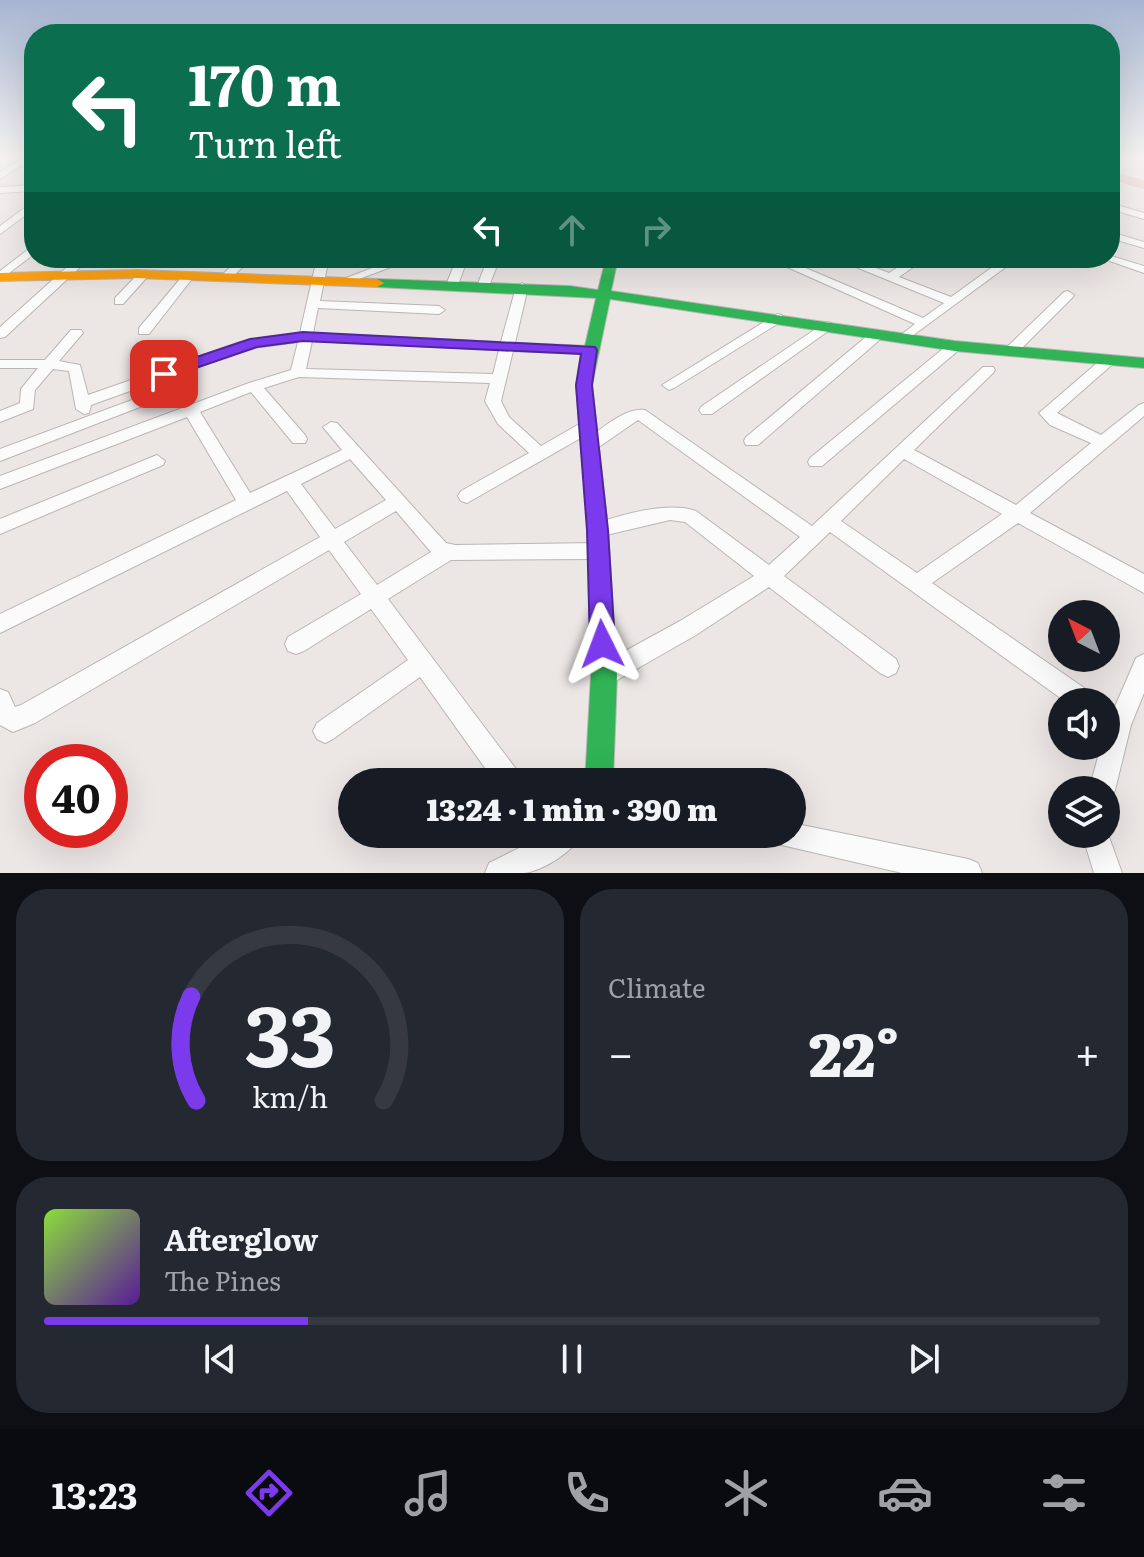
<!DOCTYPE html>
<html lang="en">
<head>
<meta charset="utf-8">
<style>
	:root { --surface:#171b24; --page:#242831; --text:#f1f3f6; --muted:#9ea1a6; --line:#363941; --accent:#7c3aed }
	body { margin:0; font-family:Literata,serif; background:var(--page); color:var(--text); height:100vh; display:flex; flex-direction:column; font-size:30px; white-space:nowrap }
	* { box-sizing:border-box; margin:0 }
	p { font-size:26px; color:var(--muted) }
	.icon { flex:none; width:44px; height:44px; fill:none; stroke:currentColor; stroke-width:2; stroke-linecap:round; stroke-linejoin:round }
	.map { position:relative; height:873px; overflow:hidden }
	.sheet { display:flex; flex-direction:column; gap:16px; padding:16px; background:#0d0f14; flex:1 }
	.sheet>* { flex:none }
	.hud { position:absolute; left:24px; top:24px; width:1096px; height:244px; border-radius:32px; box-shadow:0 8px 32px #0002; background:#0b6e4f; color:#fff; overflow:hidden }
	.needle { width:52px; rotate:318deg }
	.fabs { position:absolute; left:1048px; top:600px; display:grid; gap:16px }
	.fabs a { display:grid; place-items:center; width:72px; height:72px; border-radius:50%; background:var(--surface); box-shadow:0 8px 32px #0002; font-size:40px }
	.speed { position:absolute; left:24px; top:744px; display:flex; gap:16px; font-size:40px; font-weight:700; text-align:center }
	.speed>* { display:grid; place-content:center; width:104px; height:104px; border-radius:50%; background:var(--surface); box-shadow:0 8px 32px #0002; line-height:1 }
	.speed .limit { border:12px solid #d22; background:#fff; color:#111 }
	.pin { position:absolute; display:grid; place-items:center; width:68px; height:68px; color:#fff; margin:-34px; border-radius:16px; box-shadow:0 4px 12px #0006 }
	.me { position:absolute; width:88px; margin:-44px; rotate:357deg; stroke-linejoin:round; filter:drop-shadow(0 0 6px #0008) }
	.turn { display:flex; align-items:center; gap:28px; height:168px; padding:0 32px; font-size:36px }
	.turn .icon { width:104px; height:104px; stroke-width:2.5 }
	.turn b { display:block; font-size:56px; line-height:68px }
	.lanes { display:flex; align-items:center; height:76px; padding:0 32px; background:#0003; justify-content:center; gap:40px; direction:ltr }
	.lanes .off { opacity:.35 }
	.big { font-size:60px; font-weight:800; line-height:1.1 }
	.sheet .widget { flex:1; display:flex; flex-direction:column; justify-content:center; gap:12px; min-width:0; padding:0 28px; border-radius:32px; background:var(--page) }
	.sheet .dial { align-items:center; gap:0 }
	.dial svg { height:208px; overflow:visible; fill:none; stroke:var(--line); stroke-width:7; stroke-linecap:round; text-anchor:middle }
	.dial text { fill:var(--text); stroke:none }
	.song { display:flex; align-items:center; gap:24px }
	.cover { width:96px; height:96px; border-radius:12px; background:linear-gradient(135deg,hsl(90 70% 55%),hsl(270 70% 35%)) }
	.played { height:8px; border-radius:4px; background:linear-gradient(90deg,var(--accent) 25%,var(--line) 25%) }
	.keys { display:flex; justify-content:space-around; direction:ltr }
	.heat { display:flex; justify-content:space-between; align-items:center; font-size:44px; direction:ltr }
	.sheet .tiles { flex:1; display:grid; gap:16px; grid-template-columns:1fr 1fr }
	.widget:last-child { grid-column:span 2 }
	.trip { position:absolute; left:338px; top:768px; width:468px; height:80px; border-radius:40px; background:var(--surface); box-shadow:0 8px 32px #0002; font-weight:800; line-height:80px; text-align:center }
	.tab-bar { display:flex; height:128px; justify-content:space-around; align-items:center; background:#090b0e; color:var(--muted) }
	.tab-bar .icon { width:56px; height:56px }
	.tab-bar .active { color:var(--accent) }
	.tab-bar b { font-size:36px; color:var(--text) }
	.map>svg:first-child { display:block }
	.lines { fill:none; stroke-linecap:round; stroke-linejoin:round }
	.river { fill:#e4b7ae; fill-rule:evenodd }
	.street-casing { stroke:#bab6b5; stroke-width:2 }
	.fast-casing { stroke:#bab6b5; stroke-width:2 }
	.slow-casing { stroke:#bab6b5; stroke-width:2 }
	.street { fill:#fcfbfb; fill-rule:evenodd }
	.fast { fill:#30b455; fill-rule:evenodd }
	.slow { fill:#ff9f0a; fill-rule:evenodd }
	.route { fill:#7c3aed; stroke:#51269a; stroke-width:2 }
</style>
</head>
<body>
<div class="map">
<svg width="1144" height="873" viewBox="0 0 1144 873">
	<rect width="100%" height="100%" fill="#ece6e5"/>
	<g class="lines">
		<path class="river" d="M1110 171 1144 180V189L1110 180Z"/>
		<g class="street-casing">
			<g id="street">
				<path d="M23 158H33L0 179V172Z"/>
				<path d="M34 185V191L0 193V187Z"/>
				<path d="M34 201V209L0 234V226Z"/>
				<path d="M1110 203 1144 213V219L1110 209Z"/>
				<path d="M1110 232 1144 242V248L1110 238Z"/>
				<path d="M34 245V254L0 280V271Z"/>
				<path d="M1111 256 1144 266V273L1101 258H1110Z"/>
				<path d="M77 258H90L5 337 0 338V327Z"/>
				<path d="M240 258H252L230 279H222V275Z"/>
				<path d="M317 258H329L320 301 439 306 445 310 439 314 318 308 313 333 501 342 516 287 522 283 528 287 515 343 590 346 597 350 590 354 513 351 501 401 509 417 541 446 581 423H593L595 427 593 431 467 503 461 501 458 496 461 491 529 453 498 424 485 401 490 383 299 377 264 388 305 435 307 439 305 443H293L251 392 200 412 250 493 342 450 323 427 331 422 337 423 446 543 455 545 598 543 605 545 608 551 605 557 598 559 451 560 388 599 519 773 523 782H495L420 677 333 739 325 743 317 739 313 731 317 723 408 660 371 609 304 651 296 654 288 651 285 644 288 637 361 594 329 550 35 723 13 732 0 725V689L8 692 15 707 21 705 320 537 287 491 0 633V614L236 500 187 417 0 489V476L249 383 291 370 298 342 247 349 91 405 89 413 84 414 76 409 69 371 53 369 35 390 33 409 0 422V411L20 403 21 389 38 368H0V360H45L71 330H81L83 333 59 361 80 365 88 395 240 342 300 333ZM312 341 499 350 493 374 306 369ZM350 459 386 500 335 529 301 484ZM396 511 431 552 377 585 344 542Z"/>
				<path d="M398 258H415L351 282 347 284 341 280Z"/>
				<path d="M457 258 467 260 458 285 452 289 446 285Z"/>
				<path d="M488 258H500L489 286 483 290 477 286Z"/>
				<path d="M704 258H731L718 264Z"/>
				<path d="M767 258H782L923 318 944 303 834 258H850L889 273 912 258H926L899 277 951 297 1005 258H1018L904 342 897 338 915 324Z"/>
				<path d="M144 271 150 274 148 276 123 304H115V298L140 272Z"/>
				<path d="M189 272 195 275 149 334H139V328L185 273Z"/>
				<path d="M1068 291 1074 295 1072 298 1016 354H1006L1004 351 1006 348 1064 292Z"/>
				<path d="M777 314 782 315V321L674 388 669 390 662 385Z"/>
				<path d="M826 322 831 323V329L712 414H702L699 410 702 406Z"/>
				<path d="M878 330 885 334 883 337 758 445H746L744 441 746 437 873 331Z"/>
				<path d="M955 342 962 346 960 349 822 466H810L808 462 810 458 950 343Z"/>
				<path d="M1109 356 1116 360 1114 363 1057 413 1101 435 1139 405 1144 403V416L1030 513 1144 574V593L1018 523 932 583 1093 694 1097 702H1066L830 532 784 576 896 659 899 666 896 673 888 677 880 673 769 587 696 635 612 683 604 686 596 683 593 675 596 667 680 621 754 576 685 522 670 520 598 537 591 535 589 530 591 525C621 515 666 501 696 511L769 565 800 537 638 420 596 449H584L582 445 584 441C601 430 624 407 645 410L812 526 983 367H993L995 370 993 373 914 450 1016 505 1091 443 1050 425 1039 413 1104 357ZM904 459 1002 514 917 573 841 521Z"/>
				<path d="M140 397 148 402 145 405 0 461V449Z"/>
				<path d="M157 455 165 461 163 465 0 534V519Z"/>
				<path d="M1144 654V693L1131 725 1115 790 1111 799 1106 801V790H1089L1101 746H1106L1107 725 1136 658Z"/>
				<path d="M792 823 968 859 978 863 982 873H902L773 843 769 834H792Z"/>
				<path d="M1106 828 1108 834 1122 873H1094L1082 834H1106Z"/>
				<path d="M547 834H581C575 851 542 871 524 873 512 873 498 873 485 873L489 863Z"/>
			</g>
		</g>
		<g class="fast-casing">
			<path id="fast" d="M606 258H618L611 291 955 341 1144 358V368L955 351 610 299 592 385 608 530 617 675 613 782H585L591 675 588 530 576 385 596 298 377 287 370 283 377 279 570 286 598 290Z"/>
		</g>
		<g class="slow-casing">
			<path id="slow" d="M137 270 377 279 384 283 377 287 137 278 0 281V273Z"/>
		</g>
		<use href="#street" class="street"/>
		<use href="#fast" class="fast"/>
		<use href="#slow" class="slow"/>
	</g>
	<linearGradient id="sky" x2="0" y2="1"><stop stop-color="#a6b5d1"/><stop offset="0.56" stop-color="#f6f4f3"/><stop offset="1" stop-color="#f6f4f3" stop-opacity="0"/></linearGradient>
	<rect width="1144" height="280" fill="url(#sky)"/>
	<path class="route" d="M303 332 595 347 597 350 592 385 608 530 615 644 611 652 602 655 594 652 590 644 587 530 576 385 581 354 303 341 257 347 164 379 156 374 158 370 250 339Z"/>
</svg>
<div class="fabs">
<a><svg class="needle" viewBox="-14 -14 28 28"><path d="M0-13l5 13h-10z" fill="#e53935"/><path d="M0 13l5-13h-10z" fill="#9ea1a6"/></svg></a>
<a><svg class="icon" aria-label="sound" viewBox="0 0 24 24"><path d="M4 9h4l5-4v14l-5-4H4zM17 9q2 3 0 6"/></svg></a>
<a><svg class="icon" aria-label="layers" viewBox="0 0 24 24"><path d="M12 4l9 5-9 5-9-5zM3 14l9 5 9-5"/></svg></a>
</div>
<div class="speed"><div class="limit">40</div></div>
<div class="pin" style="left:164px;top:374px;background:#d93025"><svg class="icon" aria-label="arrive" viewBox="0 0 24 24"><path d="M6 21V4h12l-3 4 3 4H6"/></svg></div>
<svg class="me" style="left:602px;top:644px" viewBox="-20 -20 40 40"><path d="M0-17L14 15 0 8-14 15z" fill="#7c3aed" stroke="#fff" stroke-width="4"/></svg>
<div class="trip">13:24 · 1 min · 390 m</div>
<div class="hud">
<div class="turn"><svg class="icon" aria-label="left" viewBox="0 0 24 24"><path d="M17 20v-9H6M10 6l-5 5 5 5"/></svg><div><b>170 m</b>Turn left</div></div>
<div class="lanes"><svg class="icon" aria-label="left" viewBox="0 0 24 24"><path d="M17 20v-9H6M10 6l-5 5 5 5"/></svg><svg class="icon off" aria-label="ahead" viewBox="0 0 24 24"><path d="M12 20V5M6 11l6-6 6 6"/></svg><svg class="icon off" aria-label="right" viewBox="0 0 24 24"><path d="M7 20v-9h11M14 6l5 5-5 5"/></svg></div>
</div>
</div>
<section class="sheet">
<div class="tiles">
<div class="widget dial"><svg viewBox="0 0 100 80">
<path d="M14 69A42 42 0 1 1 86 69"/>
<path d="M14 69A42 42 0 0 1 12 29" stroke="#7c3aed"/>
<text x="50" y="56" font-size="32" font-weight="700">33</text>
<text x="50" y="72" font-size="11">km/h</text>
</svg></div>
<div class="widget"><p>Climate</p>
<div class="heat"><a>−</a><b class="big">22°</b><a>+</a></div>
</div>
<div class="widget">
<div class="song"><i class="cover"></i><div><b>Afterglow</b><p>The Pines</p></div></div>
<div class="played"></div>
<div class="keys"><svg class="icon" aria-label="previous" viewBox="0 0 24 24"><path d="M18 5L8 12l10 7zM5 5v14"/></svg><svg class="icon" aria-label="pause" viewBox="0 0 24 24"><path d="M8 5v14M16 5v14"/></svg><svg class="icon" aria-label="next" viewBox="0 0 24 24"><path d="M6 5l10 7-10 7zM19 5v14"/></svg></div>
</div>
</div>
</section>
<nav class="tab-bar">
<b>13:23</b>
<svg class="icon active" aria-label="directions" viewBox="0 0 24 24"><path d="M12 3l9 9-9 9-9-9zM9 14v-3h6M13 9l2 2-2 2"/></svg>
<svg class="icon" aria-label="music" viewBox="0 0 24 24"><path d="M9 18V5l10-2v13"/><circle cx="6" cy="18" r="3"/><circle cx="16" cy="16" r="3"/></svg>
<svg class="icon" aria-label="phone" viewBox="0 0 24 24"><path d="M5 4h4l2 5-3 2q2 4 5 5l2-3 5 2v4C11 20 4 13 5 4z"/></svg>
<svg class="icon" aria-label="climate" viewBox="0 0 24 24"><path d="M12 3v18M4 7l16 10M4 17L20 7"/></svg>
<svg class="icon" aria-label="car" viewBox="0 0 24 24"><path d="M5 17H2v-5l4-1 3-4h7l3 4 3 1v5h-3M9 17h6M6 11h13"/><circle cx="7" cy="17" r="2"/><circle cx="17" cy="17" r="2"/></svg>
<svg class="icon" aria-label="filters" viewBox="0 0 24 24"><path d="M4 7h16M4 17h16"/><circle cx="9" cy="7" r="2"/><circle cx="15" cy="17" r="2"/></svg>
</nav>
</body>
</html>
